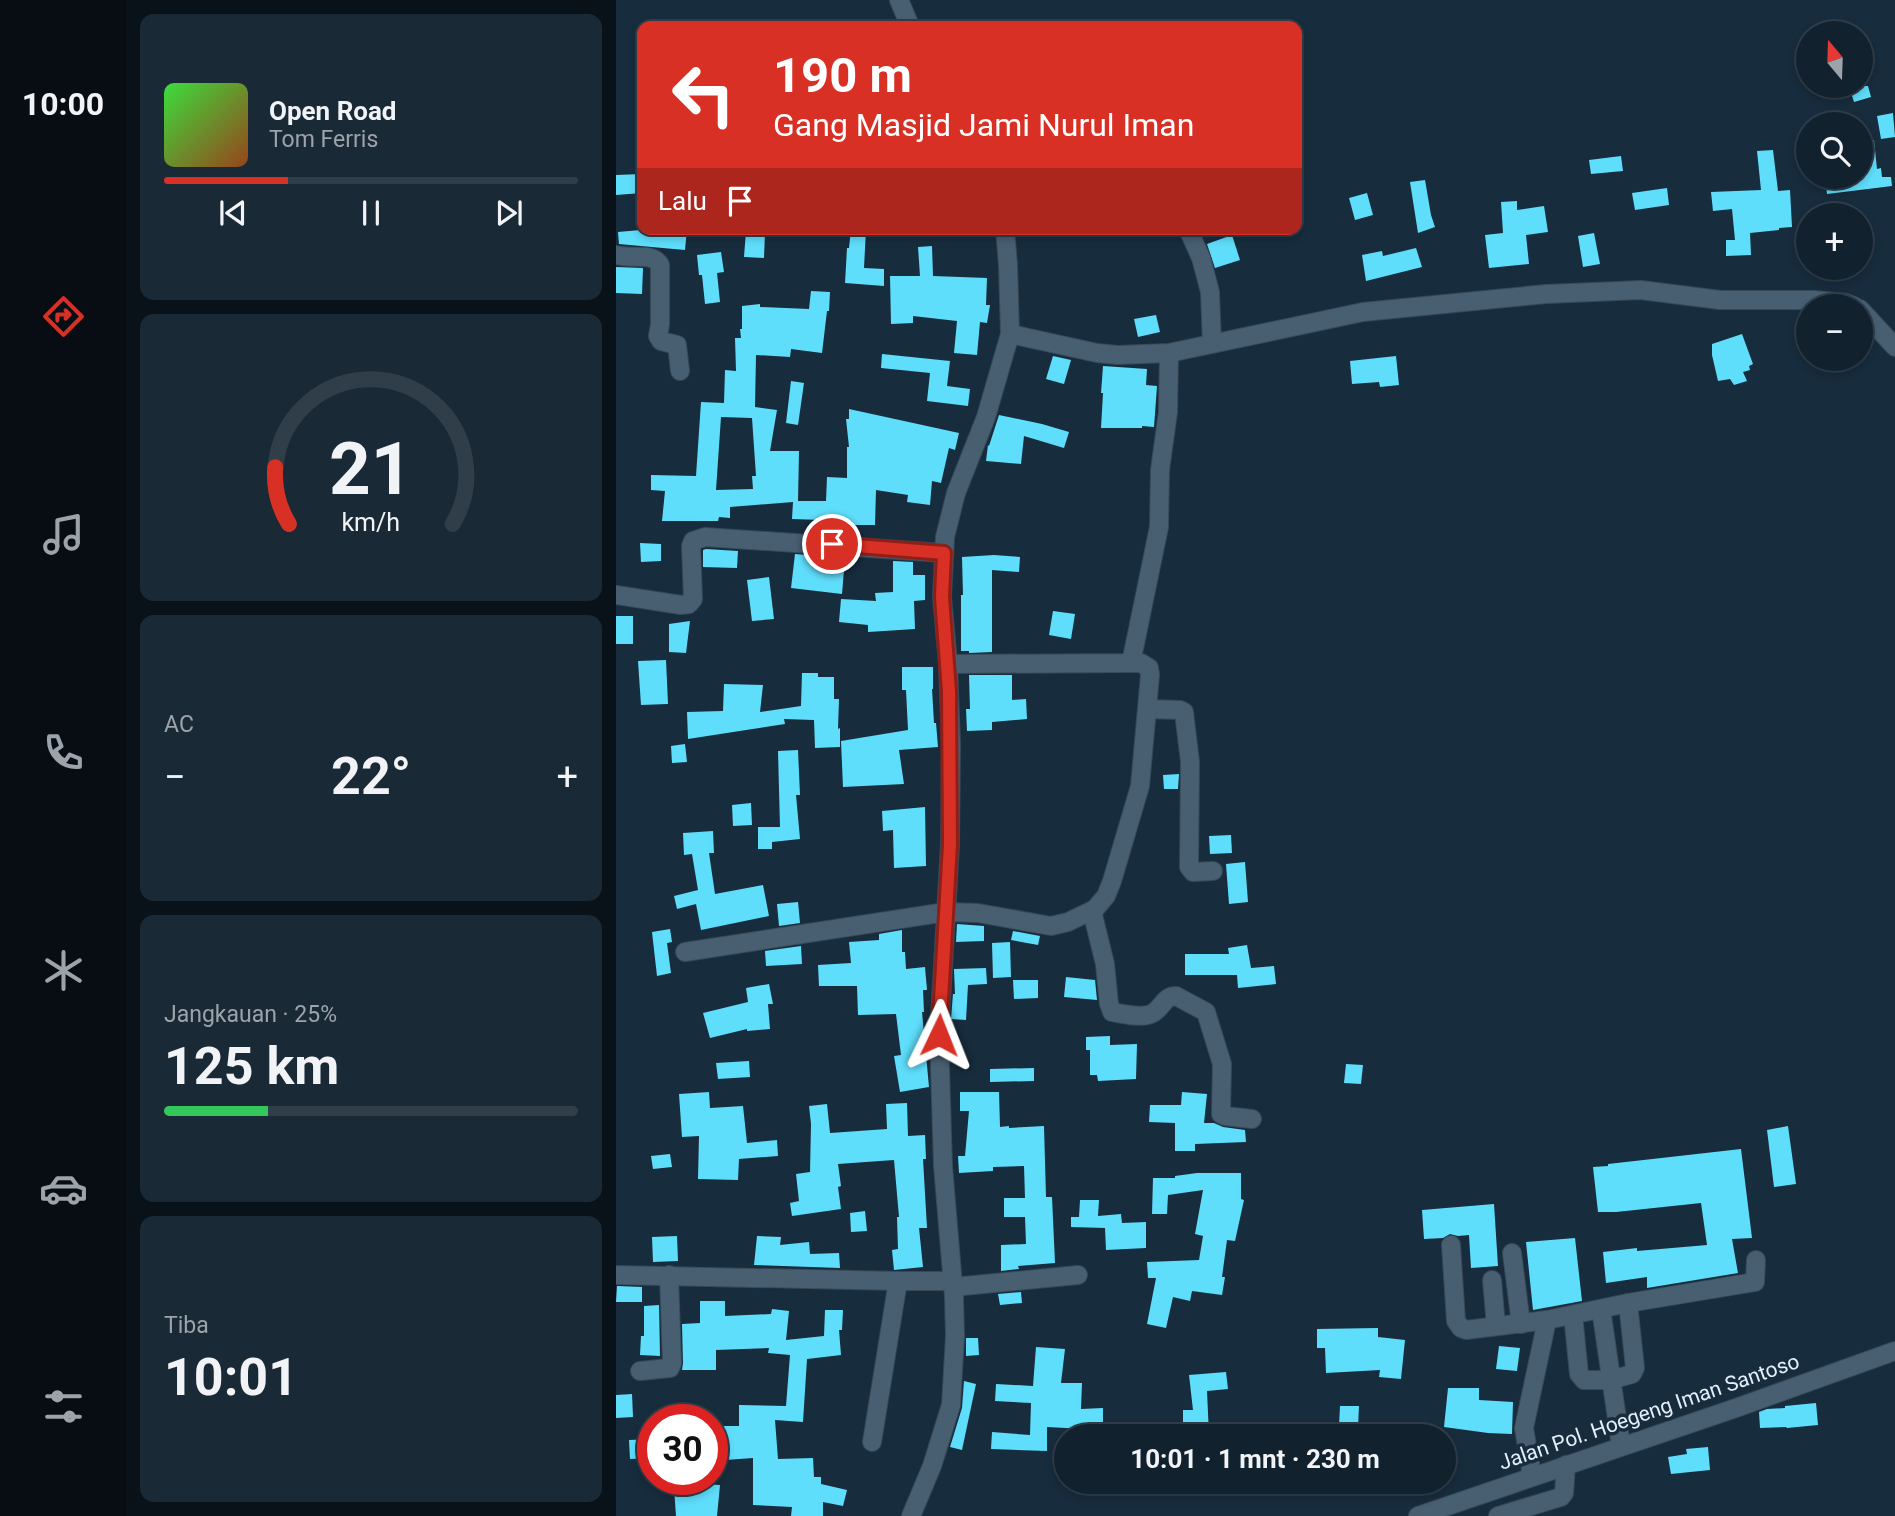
<!DOCTYPE html>
<html lang="id">
<head>
<meta charset="utf-8">
<style>
	:root { --surface:#11212e; --page:#1a2936; --text:#f1f3f6; --muted:#9ca3aa; --line:#303e4a; --accent:#d93025 }
	body { margin:0; font-family:Roboto,sans-serif; background:var(--page); color:var(--text); height:100vh; display:flex; flex-direction:column; font-size:26px; white-space:nowrap }
	* { box-sizing:border-box; margin:0 }
	p { font-size:23px; color:var(--muted) }
	.icon { flex:none; width:38px; height:38px; fill:none; stroke:currentColor; stroke-width:2; stroke-linecap:round; stroke-linejoin:round }
	.map { position:relative; flex:1; overflow:hidden }
	.side { display:flex; flex-direction:column; gap:14px; padding:14px; background:#091219; width:490px }
	.side>* { flex:none }
	.banner { position:absolute; left:21px; top:21px; width:665px; height:214px; border-radius:14px; box-shadow:0 4px 10px #0003,0 0 0 2px var(--line); background:#d93025; color:#fff; overflow:hidden }
	.needle { width:46px; rotate:341deg }
	.controls { position:absolute; left:1180px; top:21px; display:grid; gap:14px }
	.controls a { display:grid; place-items:center; width:77px; height:77px; border-radius:50%; background:var(--surface); box-shadow:0 4px 10px #0003,0 0 0 2px var(--line); font-size:35px }
	.speed { position:absolute; left:21px; top:1404px; display:flex; gap:14px; font-size:35px; font-weight:700; text-align:center }
	.speed>* { display:grid; place-content:center; width:91px; height:91px; border-radius:50%; background:var(--surface); box-shadow:0 4px 10px #0003,0 0 0 2px var(--line); line-height:1 }
	.speed .limit { border:10px solid #d22; background:#fff; color:#111 }
	.pin { position:absolute; display:grid; place-items:center; width:60px; height:60px; color:#fff; margin:-30px; border:4px solid #fff; border-radius:50%; box-shadow:0 2px 7px #0007 }
	.me { position:absolute; width:77px; margin:-38px; rotate:2deg; stroke-linejoin:round; filter:drop-shadow(0 0 5px #0008) }
	.turn { display:flex; align-items:center; gap:24px; height:147px; padding:0 21px; font-size:32px }
	.turn .icon { width:91px; height:91px; stroke-width:2.5 }
	.turn b { display:block; font-size:49px; line-height:60px }
	.then { display:flex; align-items:center; height:66px; padding:0 21px; background:#0003; gap:14px; font-size:26px }
	.big { font-size:52px; font-weight:700; line-height:1.1 }
	.side .tile { flex:1; display:flex; flex-direction:column; justify-content:center; gap:10px; min-width:0; padding:0 24px; border-radius:14px; background:var(--page) }
	.side .dial { align-items:center; gap:0 }
	.dial svg { height:182px; overflow:visible; fill:none; stroke:var(--line); stroke-width:7; stroke-linecap:round; text-anchor:middle }
	.dial text { fill:var(--text); stroke:none }
	.song { display:flex; align-items:center; gap:21px }
	.cover { width:84px; height:84px; border-radius:10px; background:linear-gradient(135deg,hsl(120 70% 55%),hsl(20 70% 35%)) }
	.played { height:7px; border-radius:4px; background:linear-gradient(90deg,var(--accent) 30%,var(--line) 30%) }
	.keys { display:flex; justify-content:space-around; direction:ltr }
	.heat { display:flex; justify-content:space-between; align-items:center; font-size:38px; direction:ltr }
	.charge { height:10px; border-radius:5px; background:linear-gradient(90deg,#34c759 25%,var(--line) 0) }
	.trip { position:absolute; left:438px; top:1424px; width:402px; height:70px; border-radius:35px; background:var(--surface); box-shadow:0 4px 10px #0003,0 0 0 2px var(--line); font-weight:700; line-height:70px; text-align:center }
	main { display:flex; flex:1; min-height:0 }
	.dock { display:flex; flex-direction:column; width:126px; justify-content:space-around; align-items:center; background:#070d12; color:var(--muted) }
	.dock .icon { width:49px; height:49px }
	.dock .current { color:var(--accent) }
	.dock b { font-size:32px; color:var(--text) }
	.map>svg:first-child { display:block }
	.building { fill:#5fdefc; fill-rule:evenodd }
	.lines { fill:none; stroke-linecap:round; stroke-linejoin:round }
	.minor-casing { stroke:#374957; stroke-width:20 }
	.minor { stroke:#485f72; stroke-width:18 }
	.route-casing { stroke:#8d1f18; stroke-width:18 }
	.route { stroke:#d93025; stroke-width:12 }
	.labels { text-anchor:middle; stroke-width:7; stroke-linejoin:round; paint-order:stroke }
	.street-label { font-size:21px; fill:#e3f0fb; stroke:#172c3d }
</style>
</head>
<body>
<main>
<nav class="dock">
<b>10:00</b>
<svg class="icon current" aria-label="directions" viewBox="0 0 24 24"><path d="M12 3l9 9-9 9-9-9zM9 14v-3h6M13 9l2 2-2 2"/></svg>
<svg class="icon" aria-label="music" viewBox="0 0 24 24"><path d="M9 18V5l10-2v13"/><circle cx="6" cy="18" r="3"/><circle cx="16" cy="16" r="3"/></svg>
<svg class="icon" aria-label="phone" viewBox="0 0 24 24"><path d="M5 4h4l2 5-3 2q2 4 5 5l2-3 5 2v4C11 20 4 13 5 4z"/></svg>
<svg class="icon" aria-label="climate" viewBox="0 0 24 24"><path d="M12 3v18M4 7l16 10M4 17L20 7"/></svg>
<svg class="icon" aria-label="car" viewBox="0 0 24 24"><path d="M5 17H2v-5l4-1 3-4h7l3 4 3 1v5h-3M9 17h6M6 11h13"/><circle cx="7" cy="17" r="2"/><circle cx="17" cy="17" r="2"/></svg>
<svg class="icon" aria-label="filters" viewBox="0 0 24 24"><path d="M4 7h16M4 17h16"/><circle cx="9" cy="7" r="2"/><circle cx="15" cy="17" r="2"/></svg>
</nav>
<section class="side">
<div class="tile">
<div class="song"><i class="cover"></i><div><b>Open Road</b><p>Tom Ferris</p></div></div>
<div class="played"></div>
<div class="keys"><svg class="icon" aria-label="previous" viewBox="0 0 24 24"><path d="M18 5L8 12l10 7zM5 5v14"/></svg><svg class="icon" aria-label="pause" viewBox="0 0 24 24"><path d="M8 5v14M16 5v14"/></svg><svg class="icon" aria-label="next" viewBox="0 0 24 24"><path d="M6 5l10 7-10 7zM19 5v14"/></svg></div>
</div>
<div class="tile dial"><svg viewBox="0 0 100 80">
<path d="M14 69A42 42 0 1 1 86 69"/>
<path d="M14 69A42 42 0 0 1 8 44" stroke="#d93025"/>
<text x="50" y="56" font-size="32" font-weight="700">21</text>
<text x="50" y="72" font-size="11">km/h</text>
</svg></div>
<div class="tile"><p>AC</p>
<div class="heat"><a>−</a><b class="big">22°</b><a>+</a></div>
</div>
<div class="tile"><p>Jangkauan · 25%</p><b class="big">125 km</b><div class="charge"></div></div>
<div class="tile"><p>Tiba</p><b class="big">10:01</b></div>
</section>
<div class="map">
<svg width="1279" height="1516" viewBox="0 0 1279 1516">
	<rect width="100%" height="100%" fill="#172c3d"/>
	<g class="building">
		<path d="M1233 86H1252L1255 97 1238 102Z"/>
		<path d="M1277 113 1279 137 1265 139 1261 116Z"/>
		<path d="M1258 140 1261 169 1265 168 1266 177H1275L1276 186 1211 194 1209 177H1245L1244 142Z"/>
		<path d="M1157 150 1162 191 1174 190 1176 227 1163 228V230L1134 233 1135 255 1110 256V240H1119L1116 209 1097 211 1095 192 1145 190 1141 151Z"/>
		<path d="M1005 156 1007 171 975 174 973 160Z"/>
		<path d="M25 174 26 193 0 195V175Z"/>
		<path d="M809 180 815 215 819 227 802 233 794 182Z"/>
		<path d="M1051 188 1053 205 1019 210 1016 193Z"/>
		<path d="M751 193 757 215 739 220 733 198Z"/>
		<path d="M901 201V210L928 206 932 232 910 235 913 264 873 268 869 235 887 233 885 202Z"/>
		<path d="M36 229H71L69 250 3 244 2 232Z"/>
		<path d="M235 229H250L248 268 268 269V286L229 283 231 248H233Z"/>
		<path d="M130 231 149 232 148 258 128 257Z"/>
		<path d="M978 233 984 264 967 267 962 236Z"/>
		<path d="M616 235 624 260 599 268 591 244Z"/>
		<path d="M316 246 317 276 371 278 370 305H374L371 323 364 322 361 355 338 353 341 321 297 316V323L275 324 274 276H304L302 247Z"/>
		<path d="M800 248 806 267 750 281 746 255 766 251 767 256Z"/>
		<path d="M105 252 108 272 101 273 104 302 89 304 86 275H83L81 255Z"/>
		<path d="M0 267 27 268 26 294 0 293Z"/>
		<path d="M195 291 214 292 213 311H211L206 353 175 349 174 357 140 355 139 407 161 410 154 451H183L182 501H210L211 477 231 478V447H233L230 419H233V409L343 433 339 450 333 448 325 483 316 481 314 505 291 502 292 495 260 490 259 525H236V521L176 519 177 502 114 507V518L103 517 102 521H46L49 491 35 490V475L80 476 85 402 108 403 109 370 120 371 119 338H125L124 329H126V306L144 304V307L193 309ZM105 417 136 418 140 476H136L137 489 100 490Z"/>
		<path d="M540 315 544 332 522 337 518 319Z"/>
		<path d="M1126 334 1137 364 1133 366 1134 370 1127 372 1131 381 1118 385 1114 379 1102 381 1096 355V344Z"/>
		<path d="M266 354 334 361 331 386 354 389 352 406 311 401 314 373 265 368Z"/>
		<path d="M437 356 455 360 448 384 430 379Z"/>
		<path d="M780 356 783 385 764 387 763 382 736 384 734 361Z"/>
		<path d="M487 366 531 369 530 385 541 386 538 427 526 426V428H485L487 393H485Z"/>
		<path d="M175 381 188 383 182 425 170 423Z"/>
		<path d="M383 415 426 424 453 432 448 448 408 436 405 464 370 461 372 445 373 446Z"/>
		<path d="M24 543 45 544V561L25 562Z"/>
		<path d="M90 549 122 551 121 568 87 567V550Z"/>
		<path d="M179 554 229 558 226 594 175 588Z"/>
		<path d="M378 555 404 557 403 572 376 570V652L353 653V651H345V595H347L346 557Z"/>
		<path d="M277 561 297 562V575H309V600L298 601 299 629 252 632V625L223 622 225 599 260 601 259 593 277 592Z"/>
		<path d="M153 577 158 619 136 621 131 580Z"/>
		<path d="M437 611 459 614 455 639 433 635Z"/>
		<rect x="0" y="616" width="17" height="28"/>
		<path d="M74 621 70 653 53 652V624Z"/>
		<path d="M50 660 52 704 25 705 22 661Z"/>
		<path d="M286 667H317V689H316L318 723H320L322 747 283 750 288 784 227 787 225 741 292 730 290 690H286Z"/>
		<path d="M186 673H202V677H218V699H223L222 729 224 728V747L199 748 198 720 168 719 169 724 72 739 71 712 107 711 108 684 147 685 144 712 185 706Z"/>
		<path d="M353 675H396V700L410 699 411 719 376 722V730L351 731 350 709H354Z"/>
		<path d="M69 744 71 762 56 763 55 746Z"/>
		<path d="M182 750 184 795H180L184 839 156 842V849H142V827H164L162 751Z"/>
		<path d="M563 774 562 789H548L547 775Z"/>
		<path d="M135 803 136 825 117 826 116 805Z"/>
		<path d="M309 807 310 866 278 868 277 830 267 831 266 811Z"/>
		<path d="M97 831 98 853H93L99 894 147 885 153 916 85 930 80 904 61 909 58 896 82 890 76 854 68 855 67 833Z"/>
		<path d="M615 835 616 853 594 854 593 836Z"/>
		<path d="M629 862 632 902 613 904 610 864Z"/>
		<path d="M182 902 184 923 163 926 161 904Z"/>
		<path d="M341 924 368 926V941L340 942Z"/>
		<path d="M54 929 56 942 51 943 55 973 41 976 36 932Z"/>
		<path d="M286 930V952H289L290 969 309 967 311 990H307L308 1012H306L313 1087 284 1092 278 1056 285 1055 280 1014 242 1015 241 986H203L202 965 235 963 233 942 263 940V934Z"/>
		<path d="M397 931 424 936 422 945 395 940Z"/>
		<path d="M394 942 395 977 377 978 376 943Z"/>
		<path d="M631 945 635 968 658 966 660 984 622 988 621 975H569V954H613L612 948Z"/>
		<path d="M185 946 186 964 150 966 149 951Z"/>
		<path d="M370 968 371 984 352 985 350 1020 335 1019 337 994H339L338 969Z"/>
		<path d="M450 977 479 980 481 1000 448 997Z"/>
		<path d="M397 980H422V998L398 999Z"/>
		<path d="M153 984 157 1004H152L154 1029 131 1031V1029L94 1038 87 1013 132 1002 130 988Z"/>
		<path d="M494 1036V1045L521 1044 520 1079 482 1081 481 1075H474V1050H470V1037Z"/>
		<path d="M133 1061 134 1077 102 1079 100 1063Z"/>
		<path d="M730 1064 747 1065 745 1084 728 1083Z"/>
		<path d="M418 1068V1081L374 1082V1069Z"/>
		<path d="M93 1092 94 1108 127 1106 131 1143 161 1140 162 1156 123 1159 122 1180 82 1179 83 1136 66 1137 63 1094Z"/>
		<path d="M344 1092H383L384 1127 393 1126V1128L428 1126 430 1197H436L439 1263 402 1266 403 1269 385 1271V1245L410 1244 409 1217H388V1198H409L408 1166 377 1167V1171L343 1173 342 1156H349L353 1111H344Z"/>
		<path d="M566 1092 591 1094 588 1123H598L607 1127 629 1130 630 1142 579 1144V1151H559V1123L533 1122 534 1105H565Z"/>
		<path d="M291 1103 292 1136 309 1135 310 1159H307L311 1228H303L307 1267 278 1270 276 1250 282 1249 281 1217H283L278 1160 222 1164 225 1186 222 1187 225 1209 176 1216 174 1203 183 1201 180 1174 194 1172 195 1124 193 1106 211 1104 214 1133 271 1129 270 1104Z"/>
		<path d="M1172 1126 1180 1184 1158 1187 1151 1130Z"/>
		<path d="M1125 1149 1136 1238 1116 1239 1122 1273 1031 1288V1277L990 1283 987 1252 1021 1248V1251L1091 1245 1085 1203 1000 1212H982L977 1167 992 1166V1164Z"/>
		<path d="M54 1154 56 1167 37 1169 35 1156Z"/>
		<path d="M581 1173H625V1199L628 1200 619 1241 611 1240 606 1277H609L606 1295 576 1291 574 1301 557 1297 550 1328 531 1324 540 1278H532L531 1262 583 1260 587 1236 579 1234 587 1190 552 1195 551 1214H536L537 1178H559V1176Z"/>
		<path d="M464 1200H483L482 1216 505 1214 506 1223 530 1222V1248L490 1250 489 1228 455 1227V1217H463Z"/>
		<path d="M878 1204 882 1266 855 1268 853 1235 842 1236 834 1234 827 1238 808 1239 806 1210Z"/>
		<path d="M249 1211 251 1231 235 1232 234 1213Z"/>
		<path d="M61 1236 62 1261 37 1262 36 1237Z"/>
		<path d="M141 1236 165 1237 164 1245 193 1242 194 1254 223 1253 224 1268 138 1265Z"/>
		<path d="M959 1238 966 1301 917 1310 910 1242Z"/>
		<path d="M1 1286 26 1287V1302H0Z"/>
		<path d="M405 1292 406 1303 384 1305 382 1294Z"/>
		<path d="M84 1301H109V1316L155 1314 156 1309 173 1311 170 1340 208 1336 209 1310H227L226 1330H223L225 1355 191 1359 187 1422 159 1420 162 1459 197 1458 198 1477H205V1484L231 1490 227 1506 207 1502V1516H175L176 1507 137 1505V1458L96 1461V1426H123V1405L170 1406 174 1355 152 1353 153 1348 100 1350V1370H66L67 1363 66 1324 84 1323Z"/>
		<path d="M43 1305 44 1356 24 1355 25 1336H28V1306Z"/>
		<path d="M762 1328V1337L789 1340 785 1379 763 1377 764 1370 710 1373 709 1348H701V1329Z"/>
		<path d="M350 1338H362L363 1355 350 1356Z"/>
		<path d="M883 1346 904 1348 901 1371 880 1369Z"/>
		<path d="M420 1347 449 1349 445 1383H466L465 1409 487 1408V1430L431 1427V1451L375 1449 376 1432 414 1435 415 1403 379 1401 380 1384 417 1386Z"/>
		<path d="M610 1372 612 1389 591 1391 593 1435 567 1436V1410H577L573 1375Z"/>
		<path d="M348 1381 360 1384 346 1450 334 1447 346 1408Z"/>
		<path d="M832 1388H863V1400L897 1402 896 1434 872 1433 828 1427Z"/>
		<path d="M16 1394 17 1417 0 1418V1395Z"/>
		<path d="M1200 1403 1202 1425 1171 1428 1170 1427 1144 1428 1143 1412 1151 1409 1169 1408V1406Z"/>
		<path d="M724 1406H743L742 1427 723 1426Z"/>
		<path d="M37 1439V1458L14 1459 13 1440Z"/>
		<path d="M1092 1447 1094 1470 1055 1474 1052 1457 1071 1454 1070 1449Z"/>
		<path d="M86 1484 104 1485 101 1516H60L58 1488 86 1486Z"/>
	</g>
	<g class="lines">
		<g class="minor-casing">
			<g id="minor">
				<path d="M283 0 294 26"/>
				<path d="M572 229 585 258 594 292 596 344"/>
				<path d="M0 255C14 260 36 251 44 265V324L42 336 45 341 61 345 64 371"/>
				<path d="M1244 309 1279 347"/>
				<path d="M394 334 481 353 502 355 553 353 747 312 930 294 1025 290 1104 300H1198L1230 303 1238 306"/>
				<path d="M0 595 65 605 73 604 77 599 75 546 77 541 89 537 328 553"/>
				<path d="M332 664 515 663 543 527 544 470 552 412 553 353"/>
				<path d="M532 709 564 710 568 712 574 762 573 867 577 872 597 871"/>
				<path d="M476 911 489 964 493 1004 496 1012C508 1014 527 1019 537 1013 547 1007 548 996 560 996L590 1012 606 1064 605 1114 609 1116 636 1119"/>
				<path d="M69 952 330 912 362 913 435 926 452 922 479 909 490 896 496 881 524 786 534 675 533 668 525 663H515"/>
				<path d="M835 1245 840 1321 845 1328 850 1330 931 1320 1012 1303 1139 1282 1140 1260"/>
				<path d="M896 1253 905 1324"/>
				<path d="M0 1275 282 1281H337"/>
				<path d="M876 1280 880 1326"/>
				<path d="M337 1287 462 1275"/>
				<path d="M985 1309 1005 1446"/>
				<path d="M957 1315 963 1374 968 1380H995L1016 1374 1019 1368 1012 1303"/>
				<path d="M24 1371 54 1368 56 1363 53 1275"/>
				<path d="M256 1442 282 1281"/>
				<path d="M916 1476 908 1428 931 1320"/>
				<path d="M295 1516 316 1466 335 1405 339 1336 338 1297 327 1166 323 1035 334 845 335 744 332 664 326 597 329 537 340 493 370 417 394 334 392 265 389 229"/>
				<path d="M802 1516 1120 1408 1279 1351"/>
				<path d="M882 1516 945 1497 948 1493 950 1465"/>
			</g>
		</g>
		<use href="#minor" class="minor"/>
	</g>
	<g class="lines">
		<g class="route-casing">
			<path id="route" d="M216 544 328 553 326 597 333 691 334 845 323 1035"/>
		</g>
		<use href="#route" class="route"/>
	</g>
	<g class="labels">
		<g class="street-label">
			<text transform="translate(1033 1412) rotate(-19)" y="7">Jalan Pol. Hoegeng Iman Santoso</text>
		</g>
	</g>
</svg>
<div class="controls">
<a><svg class="needle" viewBox="-14 -14 28 28"><path d="M0-13l5 13h-10z" fill="#e53935"/><path d="M0 13l5-13h-10z" fill="#9ca3aa"/></svg></a>
<a><svg class="icon" aria-label="search" viewBox="0 0 24 24"><circle cx="10" cy="10" r="6"/><path d="M15 15l6 6"/></svg></a>
<a>+</a>
<a>−</a>
</div>
<div class="speed"><div class="limit">30</div></div>
<div class="pin" style="left:216px;top:544px;background:#d93025"><svg class="icon" aria-label="arrive" viewBox="0 0 24 24"><path d="M6 21V4h12l-3 4 3 4H6"/></svg></div>
<svg class="me" style="left:323px;top:1035px" viewBox="-20 -20 40 40"><path d="M0-17L14 15 0 8-14 15z" fill="#d93025" stroke="#fff" stroke-width="4"/></svg>
<div class="trip">10:01 · 1 mnt · 230 m</div>
<div class="banner">
<div class="turn"><svg class="icon" aria-label="left" viewBox="0 0 24 24"><path d="M17 20v-9H6M10 6l-5 5 5 5"/></svg><div><b>190 m</b>Gang Masjid Jami Nurul Iman</div></div>
<div class="then">Lalu<svg class="icon" aria-label="arrive" viewBox="0 0 24 24"><path d="M6 21V4h12l-3 4 3 4H6"/></svg></div>
</div>
</div>
</main>
</body>
</html>
